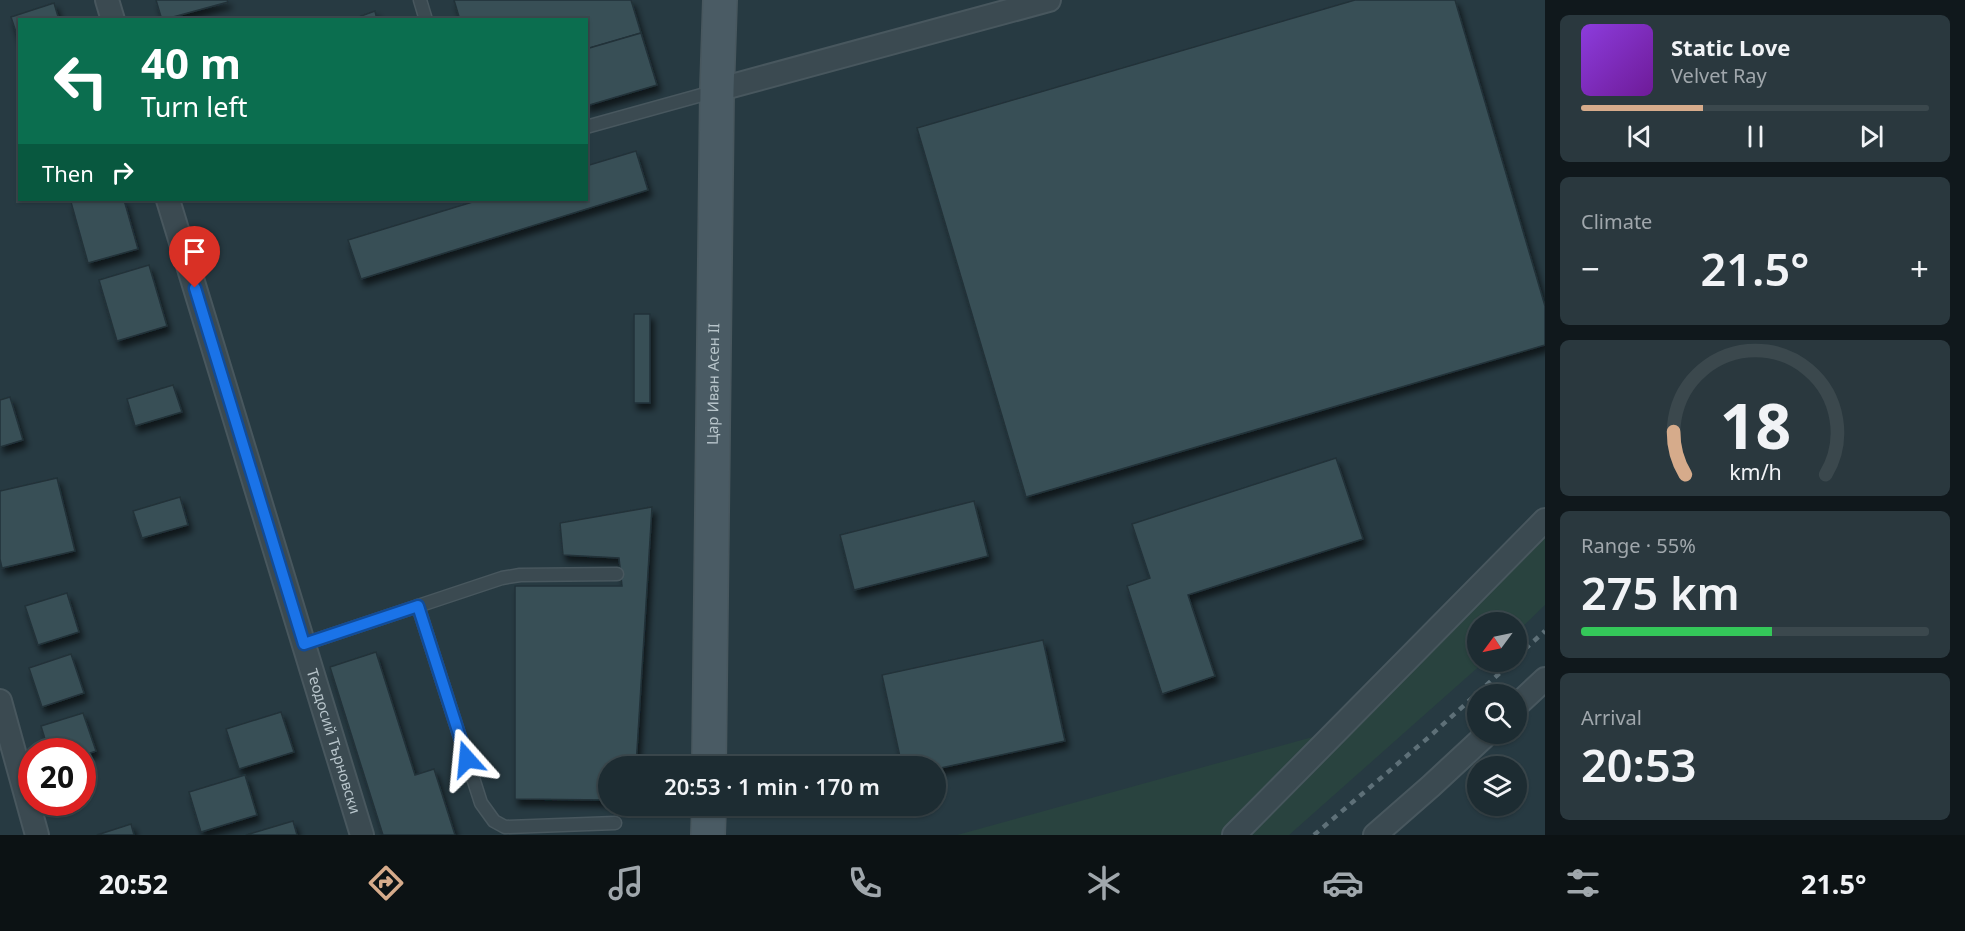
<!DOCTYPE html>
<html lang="en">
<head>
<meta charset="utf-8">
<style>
	:root { --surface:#1d2c32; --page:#2a383e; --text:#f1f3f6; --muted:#a0a7ac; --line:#3b484d; --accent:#d6ab8b }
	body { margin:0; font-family:"Noto Sans",sans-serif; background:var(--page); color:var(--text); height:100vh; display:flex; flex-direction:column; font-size:22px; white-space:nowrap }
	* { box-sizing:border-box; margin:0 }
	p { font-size:20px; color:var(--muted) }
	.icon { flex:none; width:33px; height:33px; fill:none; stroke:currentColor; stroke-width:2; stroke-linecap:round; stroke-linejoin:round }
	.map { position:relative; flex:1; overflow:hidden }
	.details { display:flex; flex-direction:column; gap:15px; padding:15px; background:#10181c; width:420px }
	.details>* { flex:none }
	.top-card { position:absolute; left:18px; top:18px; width:570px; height:183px; border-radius:0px; box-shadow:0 2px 4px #0004,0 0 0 2px var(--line); background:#0b6e4f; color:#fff; overflow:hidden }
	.needle { width:39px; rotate:237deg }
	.controls { position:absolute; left:1467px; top:612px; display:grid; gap:12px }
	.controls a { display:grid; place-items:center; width:60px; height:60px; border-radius:50%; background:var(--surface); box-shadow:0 2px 4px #0004,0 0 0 2px var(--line); font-size:30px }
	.speed { position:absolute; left:18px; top:738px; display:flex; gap:12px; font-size:30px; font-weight:700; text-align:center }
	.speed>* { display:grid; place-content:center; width:78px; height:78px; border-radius:50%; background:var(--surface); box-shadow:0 2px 4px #0004,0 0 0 2px var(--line); line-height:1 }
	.speed .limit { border:9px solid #d22; background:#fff; color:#111 }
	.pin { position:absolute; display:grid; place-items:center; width:51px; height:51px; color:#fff; margin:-62px -26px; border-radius:50% 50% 50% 0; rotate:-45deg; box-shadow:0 0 6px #0007 }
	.pin .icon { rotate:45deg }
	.me { position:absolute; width:66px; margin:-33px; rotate:342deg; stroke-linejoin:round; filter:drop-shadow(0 0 4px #0008) }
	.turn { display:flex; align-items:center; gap:21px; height:126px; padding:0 24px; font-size:27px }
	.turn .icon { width:78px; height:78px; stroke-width:2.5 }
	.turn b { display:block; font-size:42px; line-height:51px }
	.then { display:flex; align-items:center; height:57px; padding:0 24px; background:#0003; gap:12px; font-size:22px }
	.big { font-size:45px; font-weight:600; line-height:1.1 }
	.details .tile { flex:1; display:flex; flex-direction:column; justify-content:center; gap:9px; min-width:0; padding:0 21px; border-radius:9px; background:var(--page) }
	.details .dial { align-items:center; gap:0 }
	.dial svg { height:156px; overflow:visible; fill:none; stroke:var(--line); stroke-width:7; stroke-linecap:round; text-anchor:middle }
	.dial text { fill:var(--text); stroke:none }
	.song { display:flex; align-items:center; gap:18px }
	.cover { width:72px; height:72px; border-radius:9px; background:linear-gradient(135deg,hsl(270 70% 55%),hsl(280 70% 35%)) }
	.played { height:6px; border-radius:3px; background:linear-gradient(90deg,var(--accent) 35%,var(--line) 35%) }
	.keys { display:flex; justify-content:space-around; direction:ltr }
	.heat { display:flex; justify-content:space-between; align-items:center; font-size:33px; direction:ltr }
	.charge { height:9px; border-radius:4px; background:linear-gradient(90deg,#34c759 55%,var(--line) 0) }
	.trip { position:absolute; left:598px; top:756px; width:348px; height:60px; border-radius:30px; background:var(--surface); box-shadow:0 2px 4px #0004,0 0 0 2px var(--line); font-weight:600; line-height:60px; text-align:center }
	.tab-bar { display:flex; height:96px; justify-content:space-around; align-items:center; background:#0c1214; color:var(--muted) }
	.tab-bar .icon { width:42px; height:42px }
	.tab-bar .active { color:var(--accent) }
	.tab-bar b { font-size:27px; color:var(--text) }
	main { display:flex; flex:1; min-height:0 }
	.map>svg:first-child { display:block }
	.green { fill:#29433f }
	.building { fill:#394f57; stroke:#223239; stroke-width:1.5; filter:url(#shadow) }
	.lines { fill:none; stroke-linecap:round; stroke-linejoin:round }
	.service-casing { stroke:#48575e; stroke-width:15 }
	.minor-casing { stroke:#48575e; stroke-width:26 }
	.secondary-casing { stroke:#48575e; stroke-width:36 }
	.service { stroke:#3b4a51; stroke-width:12 }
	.minor { stroke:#3b4a51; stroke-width:22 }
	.secondary { stroke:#4a5b64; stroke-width:33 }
	.rail { stroke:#5e7078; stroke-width:4.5; stroke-dasharray:6 6; stroke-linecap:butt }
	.route-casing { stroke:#114b97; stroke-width:15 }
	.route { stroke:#1a73e8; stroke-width:10 }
	.labels { text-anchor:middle; stroke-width:6; stroke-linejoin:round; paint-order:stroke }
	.street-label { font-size:15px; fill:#b8c5cb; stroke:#203037 }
</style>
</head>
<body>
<main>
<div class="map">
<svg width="1545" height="835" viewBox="0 0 1545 835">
	<defs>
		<filter id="shadow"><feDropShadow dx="3.5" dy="6" stdDeviation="3" flood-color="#0009"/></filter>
	</defs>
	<rect width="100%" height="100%" fill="#273a42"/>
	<path class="green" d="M1545 520V605L1517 632 1516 622H1478V662H1484L1289 835H957L1338 730Z"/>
	<g class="building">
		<path d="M156 0H227L228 2 162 20Z"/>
		<path d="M454 0H631L641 33 586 49V20H460Z"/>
		<path d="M1355 0H1455L1545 306V345L1026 497 917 128Z"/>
		<path d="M54 3 59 20H20V44L11 17Z"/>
		<path d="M375 11 377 20H350Z"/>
		<path d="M641 33 657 85 586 106V49Z"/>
		<path d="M636 151 648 190 361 279 348 240 479 200H586V166Z"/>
		<path d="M80 200H124L138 249 88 263 71 202Z"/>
		<path d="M149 265 167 326 117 341 99 280Z"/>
		<rect x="634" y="314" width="16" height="89"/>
		<path d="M173 385 182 412 135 426 127 399Z"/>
		<path d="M10 397 23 440 0 447V400Z"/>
		<path d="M1336 458 1363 539 1188 595 1215 676 1162 694 1127 586 1150 578 1132 524Z"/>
		<path d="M57 478 75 551 2 568 0 559V491Z"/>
		<path d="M180 497 188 525 142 538 133 511Z"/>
		<path d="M974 501 988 556 854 590 840 535Z"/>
		<path d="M652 507 636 766H609V800L515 799V586H622L619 558 563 555 560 523Z"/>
		<path d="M67 593 79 632 38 645 25 606Z"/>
		<path d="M1043 640 1065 741 936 769V766H902L882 675Z"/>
		<path d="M376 652 415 775 434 769 455 835H383L330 667Z"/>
		<path d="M71 654 84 693 42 707 29 668Z"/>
		<path d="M281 712 294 752 239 769 226 729Z"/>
		<path d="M83 713 96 751 82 756V752H49L41 726Z"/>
		<path d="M245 775 257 815 201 832 189 792Z"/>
		<path d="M293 821 297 835H246Z"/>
		<path d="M131 824 134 835H97Z"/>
	</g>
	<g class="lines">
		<g class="service-casing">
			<g id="service">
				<path d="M420 0 426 20"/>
				<path d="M586 127 716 91"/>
				<path d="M418 606 481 803 494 821 505 827 615 823"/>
				<path d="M304 644 502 578 520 575 617 574"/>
			</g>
		</g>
		<g class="minor-casing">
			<g id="minor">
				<path d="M107 0 113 20"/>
				<path d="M717 90 1049 0"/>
				<path id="s1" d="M168 200 362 835"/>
				<path d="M0 701 37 835"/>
				<path d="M1516 706 1545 679"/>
				<path d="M1234 835 1545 520"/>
				<path d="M1375 835 1431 786 1487 734"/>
			</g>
		</g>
		<g class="secondary-casing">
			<g id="secondary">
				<path id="s2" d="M709 766 717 90 720 0"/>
				<path d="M708 835 709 806"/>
			</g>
		</g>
		<use href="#service" class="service"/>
		<use href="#minor" class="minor"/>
		<use href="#secondary" class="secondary"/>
		<g class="rail">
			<path d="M1516 657 1545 631"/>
			<path d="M1314 835 1429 737 1512 662"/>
		</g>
	</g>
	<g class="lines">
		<g class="route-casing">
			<path id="route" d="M195 288 304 644 418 606 467 759"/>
		</g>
		<use href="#route" class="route"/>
	</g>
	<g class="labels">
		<g class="street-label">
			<text dy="5" stroke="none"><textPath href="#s2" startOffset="382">Цар Иван Асен II</textPath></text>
			<text dy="5" stroke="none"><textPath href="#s1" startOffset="566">Теодосий Търновски</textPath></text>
		</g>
	</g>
</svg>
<div class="controls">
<a><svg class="needle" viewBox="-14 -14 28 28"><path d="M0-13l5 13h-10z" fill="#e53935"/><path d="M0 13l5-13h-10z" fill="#a0a7ac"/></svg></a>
<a><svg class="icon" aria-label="search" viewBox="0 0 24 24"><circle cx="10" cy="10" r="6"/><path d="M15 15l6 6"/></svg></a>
<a><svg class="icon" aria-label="layers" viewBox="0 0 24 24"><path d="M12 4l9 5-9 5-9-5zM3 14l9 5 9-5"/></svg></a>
</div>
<div class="speed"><div class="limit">20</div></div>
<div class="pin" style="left:195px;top:288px;background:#d93025"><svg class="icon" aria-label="arrive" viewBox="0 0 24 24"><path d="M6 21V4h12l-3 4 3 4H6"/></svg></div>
<svg class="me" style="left:467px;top:759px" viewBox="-20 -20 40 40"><path d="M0-17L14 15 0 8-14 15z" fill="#1a73e8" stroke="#fff" stroke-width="4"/></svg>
<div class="trip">20:53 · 1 min · 170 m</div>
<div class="top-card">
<div class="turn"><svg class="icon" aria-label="left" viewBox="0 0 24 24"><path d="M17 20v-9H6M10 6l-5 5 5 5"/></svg><div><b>40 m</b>Turn left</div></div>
<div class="then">Then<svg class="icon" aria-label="right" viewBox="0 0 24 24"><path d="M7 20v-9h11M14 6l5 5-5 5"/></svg></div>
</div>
</div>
<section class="details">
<div class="tile">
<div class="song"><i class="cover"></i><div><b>Static Love</b><p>Velvet Ray</p></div></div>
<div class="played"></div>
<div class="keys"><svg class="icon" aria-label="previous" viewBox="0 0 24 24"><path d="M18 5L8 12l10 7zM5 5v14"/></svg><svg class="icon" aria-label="pause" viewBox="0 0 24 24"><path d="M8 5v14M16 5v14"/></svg><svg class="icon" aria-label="next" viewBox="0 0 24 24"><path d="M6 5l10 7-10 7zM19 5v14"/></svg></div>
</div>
<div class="tile"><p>Climate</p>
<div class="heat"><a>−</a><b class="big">21.5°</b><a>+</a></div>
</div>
<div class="tile dial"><svg viewBox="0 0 100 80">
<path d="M14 69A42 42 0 1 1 86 69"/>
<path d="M14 69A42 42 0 0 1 8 47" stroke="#d6ab8b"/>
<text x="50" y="56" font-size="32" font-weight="700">18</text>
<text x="50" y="72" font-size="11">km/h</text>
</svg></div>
<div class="tile"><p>Range · 55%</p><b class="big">275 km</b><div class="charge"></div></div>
<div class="tile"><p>Arrival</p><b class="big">20:53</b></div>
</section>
</main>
<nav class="tab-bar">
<b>20:52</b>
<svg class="icon active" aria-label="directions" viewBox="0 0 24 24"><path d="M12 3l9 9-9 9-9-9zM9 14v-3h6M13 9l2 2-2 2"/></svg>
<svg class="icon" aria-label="music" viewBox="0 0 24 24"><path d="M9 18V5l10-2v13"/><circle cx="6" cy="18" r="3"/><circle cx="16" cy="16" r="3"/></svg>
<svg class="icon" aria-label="phone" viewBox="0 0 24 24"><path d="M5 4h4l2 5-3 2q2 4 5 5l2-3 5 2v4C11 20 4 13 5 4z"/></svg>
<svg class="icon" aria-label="climate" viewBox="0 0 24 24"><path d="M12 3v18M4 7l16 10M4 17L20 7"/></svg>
<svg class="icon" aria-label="car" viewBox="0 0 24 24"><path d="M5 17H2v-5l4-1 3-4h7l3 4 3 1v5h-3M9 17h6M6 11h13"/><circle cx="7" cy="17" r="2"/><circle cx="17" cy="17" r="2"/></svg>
<svg class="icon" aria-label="filters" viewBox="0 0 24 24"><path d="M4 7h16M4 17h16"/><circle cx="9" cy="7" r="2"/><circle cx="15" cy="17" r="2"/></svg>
<b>21.5°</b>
</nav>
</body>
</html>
